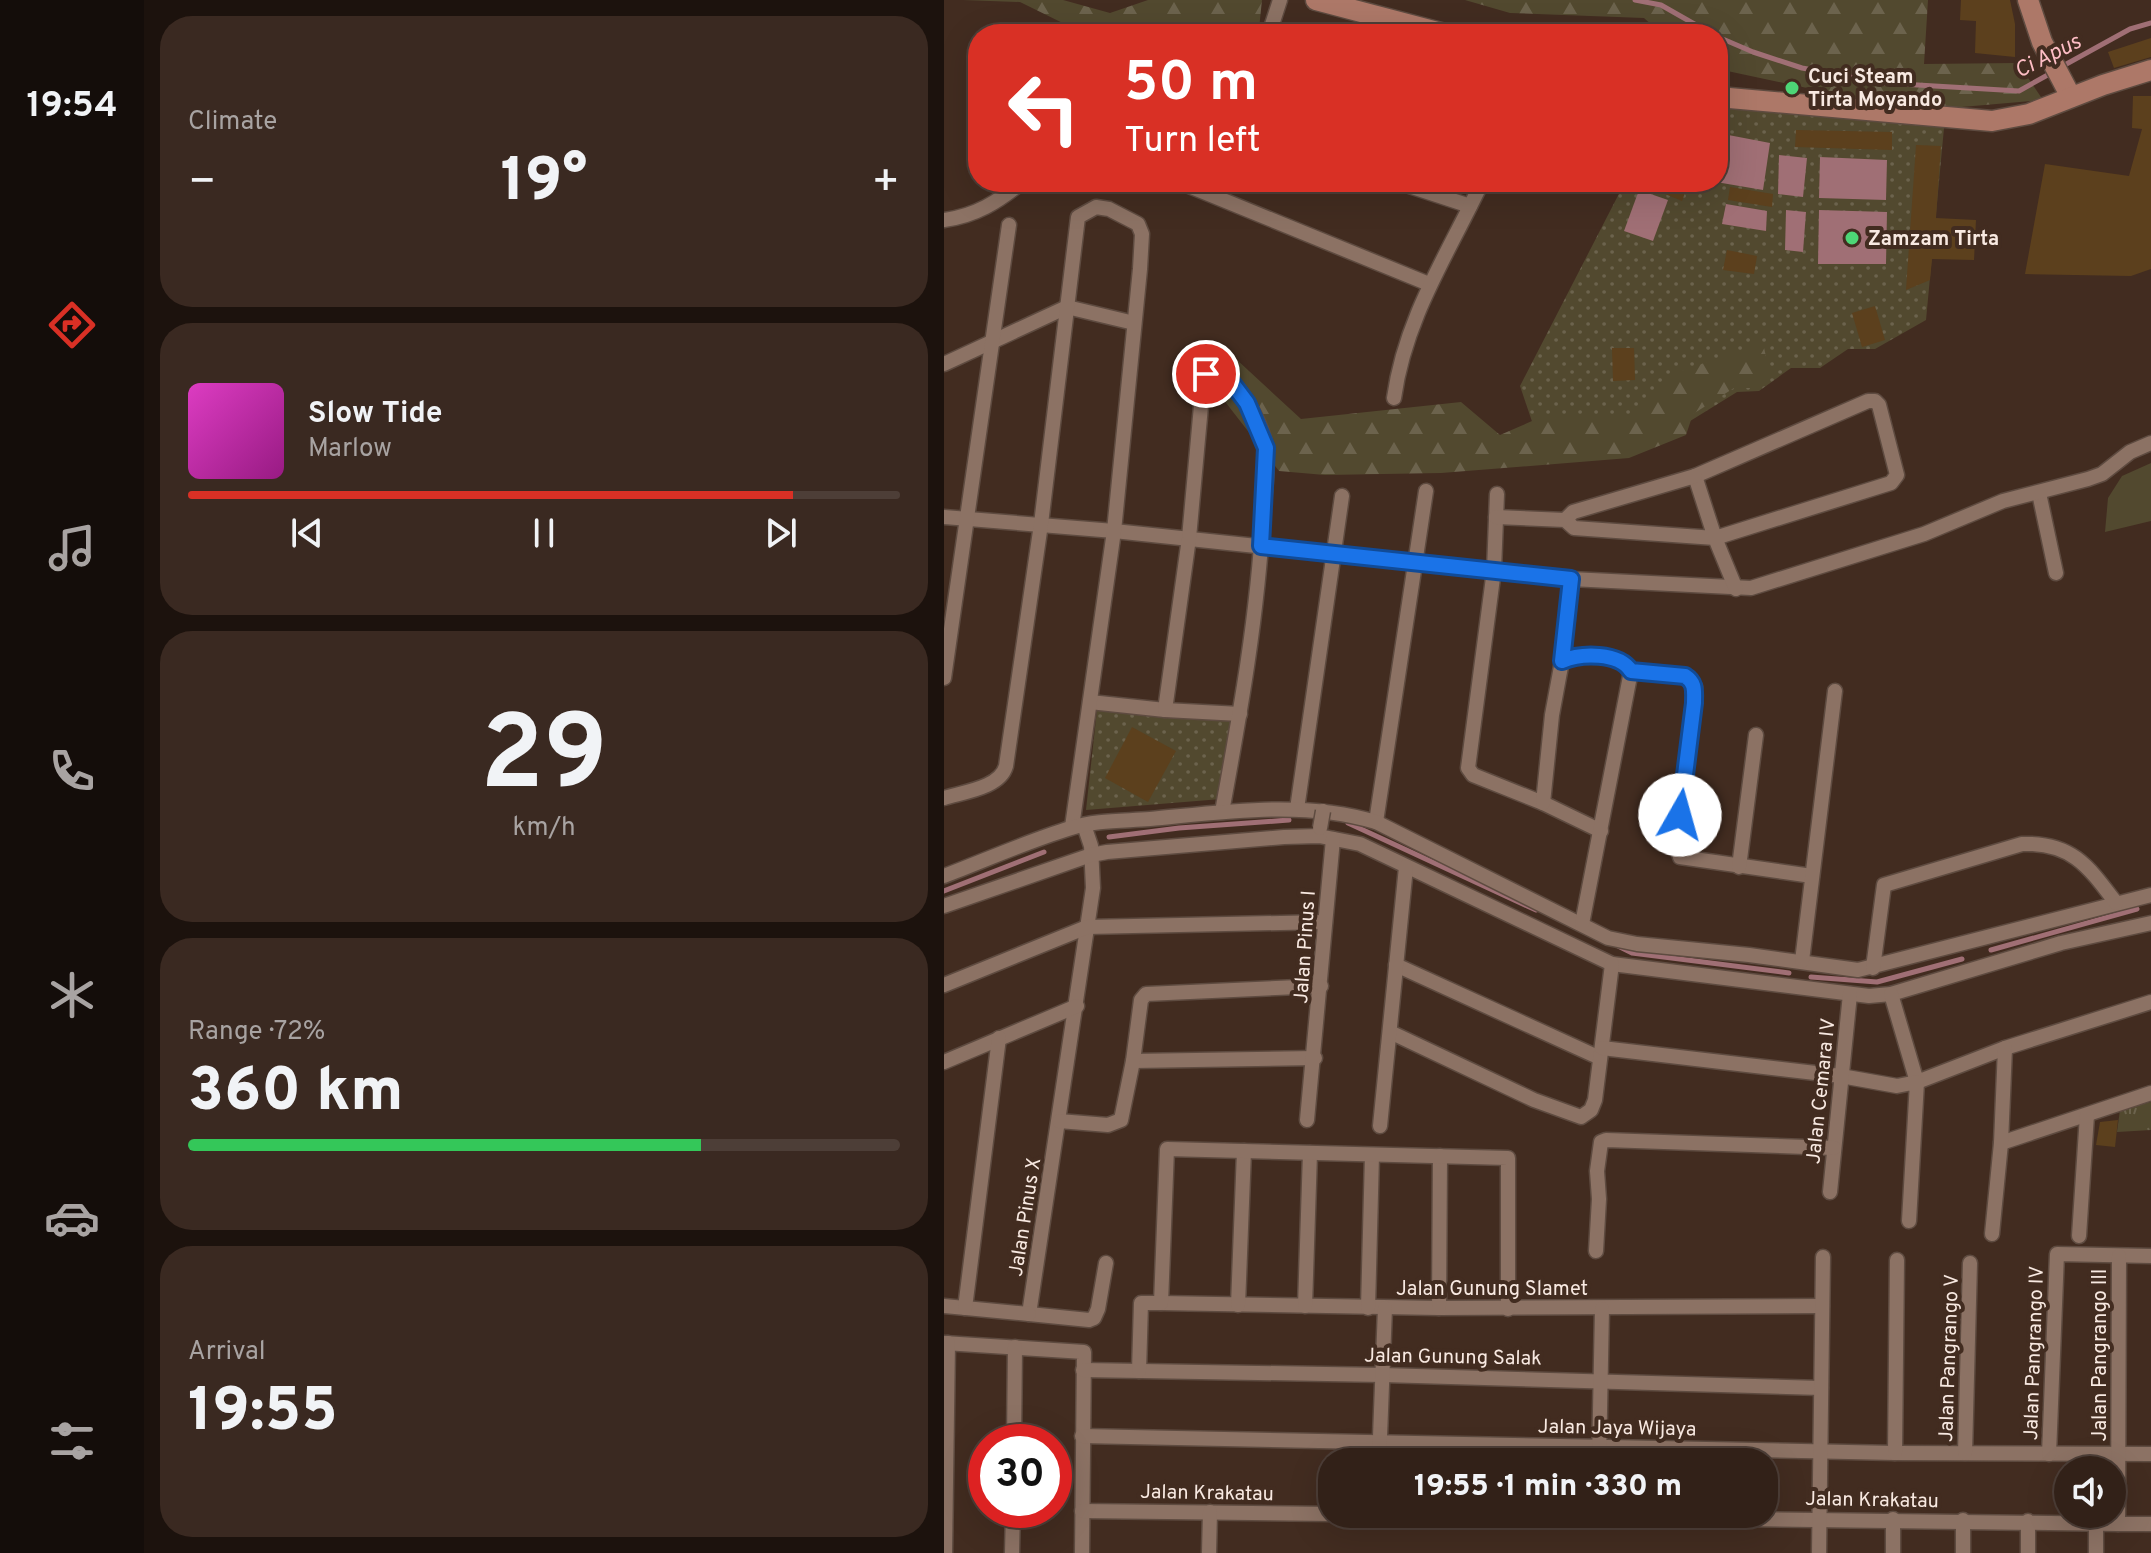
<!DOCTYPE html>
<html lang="en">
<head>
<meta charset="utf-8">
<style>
	:root { --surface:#322118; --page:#3a2921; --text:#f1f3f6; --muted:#a8a3a2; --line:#4d3e37; --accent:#d93025 }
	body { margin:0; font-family:Overpass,sans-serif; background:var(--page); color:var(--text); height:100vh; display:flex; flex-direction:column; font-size:30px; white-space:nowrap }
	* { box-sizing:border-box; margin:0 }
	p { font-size:26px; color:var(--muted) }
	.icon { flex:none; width:44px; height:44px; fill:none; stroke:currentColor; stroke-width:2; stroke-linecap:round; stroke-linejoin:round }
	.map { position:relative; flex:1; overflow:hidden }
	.side { display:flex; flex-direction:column; gap:16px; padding:16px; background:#1c120d; width:800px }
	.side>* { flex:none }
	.banner { position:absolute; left:24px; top:24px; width:760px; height:168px; border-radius:32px; box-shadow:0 8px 32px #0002,0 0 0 2px var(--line); background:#d93025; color:#fff; overflow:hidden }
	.controls { position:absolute; left:1110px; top:1456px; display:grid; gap:16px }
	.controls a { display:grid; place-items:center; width:72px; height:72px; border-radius:50%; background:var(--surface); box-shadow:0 8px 32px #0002,0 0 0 2px var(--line); font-size:40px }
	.speed { position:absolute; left:24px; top:1424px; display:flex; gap:16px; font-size:40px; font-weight:700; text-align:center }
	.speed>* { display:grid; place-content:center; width:104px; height:104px; border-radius:50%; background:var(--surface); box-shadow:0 8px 32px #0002,0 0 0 2px var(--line); line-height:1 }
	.speed .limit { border:12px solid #d22; background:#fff; color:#111 }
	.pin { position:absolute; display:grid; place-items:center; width:68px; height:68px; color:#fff; margin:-34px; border:4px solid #fff; border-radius:50%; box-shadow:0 2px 8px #0007 }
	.me { position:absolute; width:88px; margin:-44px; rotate:7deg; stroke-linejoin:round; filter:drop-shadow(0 0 6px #0008) }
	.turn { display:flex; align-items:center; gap:28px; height:168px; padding:0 24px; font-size:36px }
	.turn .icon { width:104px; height:104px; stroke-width:2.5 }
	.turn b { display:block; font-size:56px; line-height:68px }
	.big { font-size:60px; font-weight:800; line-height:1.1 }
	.side .widget { flex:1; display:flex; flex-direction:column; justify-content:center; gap:12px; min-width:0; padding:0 28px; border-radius:32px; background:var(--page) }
	.side .dial { align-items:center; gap:0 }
	.dial b { font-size:104px; line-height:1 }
	.song { display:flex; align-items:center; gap:24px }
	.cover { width:96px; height:96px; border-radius:12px; background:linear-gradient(135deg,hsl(310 70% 55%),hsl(310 70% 35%)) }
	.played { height:8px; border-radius:4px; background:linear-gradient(90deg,var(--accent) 85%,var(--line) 85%) }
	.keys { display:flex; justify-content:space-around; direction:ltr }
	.heat { display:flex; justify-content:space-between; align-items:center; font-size:44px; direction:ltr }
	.charge { height:12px; border-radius:6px; background:linear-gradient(90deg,#34c759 72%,var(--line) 0) }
	.trip { position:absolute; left:374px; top:1448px; width:460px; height:80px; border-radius:32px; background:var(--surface); box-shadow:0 8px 32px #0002,0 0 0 2px var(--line); font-weight:800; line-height:80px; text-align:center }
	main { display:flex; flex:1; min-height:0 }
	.tab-bar { display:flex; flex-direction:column; width:144px; justify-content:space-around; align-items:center; background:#140d0a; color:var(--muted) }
	.tab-bar .icon { width:56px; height:56px }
	.tab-bar .active { color:var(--accent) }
	.tab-bar b { font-size:36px; color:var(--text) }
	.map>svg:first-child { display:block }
	.grass { fill:url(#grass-dots) }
	.forest { fill:url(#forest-firs) }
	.park { fill:url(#park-tufts) }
	.garden { fill:#52492f }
	.water { fill:#a06f75 }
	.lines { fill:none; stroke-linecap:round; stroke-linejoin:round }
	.stream { stroke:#a06f75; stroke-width:5 }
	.building { fill:#5c401d }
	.street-casing { stroke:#5e4b40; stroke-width:17 }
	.secondary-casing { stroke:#5e4b40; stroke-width:23 }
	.street { stroke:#8c7264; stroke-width:14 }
	.secondary { stroke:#ad7868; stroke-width:20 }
	.street-bridge-casing { stroke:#5e4b40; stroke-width:17; stroke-linecap:butt }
	.street-bridge { stroke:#8c7264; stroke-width:14 }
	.route-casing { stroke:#114b97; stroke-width:20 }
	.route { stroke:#1a73e8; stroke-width:14 }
	.poi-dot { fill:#4dd676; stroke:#422c20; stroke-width:3 }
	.labels { text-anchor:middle; stroke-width:8; stroke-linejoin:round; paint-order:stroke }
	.poi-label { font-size:20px; font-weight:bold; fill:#f8e9e1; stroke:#422c20; text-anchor:start }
	.street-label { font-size:20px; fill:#f8e9e1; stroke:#422c20 }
	.water-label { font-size:22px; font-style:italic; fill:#febec5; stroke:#422c20 }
</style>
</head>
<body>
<main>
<nav class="tab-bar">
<b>19:54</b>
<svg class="icon active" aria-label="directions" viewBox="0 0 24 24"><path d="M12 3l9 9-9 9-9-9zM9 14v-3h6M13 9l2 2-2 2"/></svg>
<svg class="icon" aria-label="music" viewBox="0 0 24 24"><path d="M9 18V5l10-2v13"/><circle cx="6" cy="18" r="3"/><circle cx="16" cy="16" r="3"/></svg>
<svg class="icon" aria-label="phone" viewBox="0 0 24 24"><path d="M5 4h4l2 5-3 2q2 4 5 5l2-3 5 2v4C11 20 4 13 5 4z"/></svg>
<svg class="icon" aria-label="climate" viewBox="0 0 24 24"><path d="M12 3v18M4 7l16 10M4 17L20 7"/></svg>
<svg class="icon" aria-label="car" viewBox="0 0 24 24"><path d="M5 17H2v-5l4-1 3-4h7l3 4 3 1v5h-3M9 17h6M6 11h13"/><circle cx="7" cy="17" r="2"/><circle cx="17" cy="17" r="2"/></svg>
<svg class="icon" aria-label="filters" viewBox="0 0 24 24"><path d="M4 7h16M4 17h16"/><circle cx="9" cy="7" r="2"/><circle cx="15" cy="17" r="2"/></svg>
</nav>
<section class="side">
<div class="widget"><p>Climate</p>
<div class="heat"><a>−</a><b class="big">19°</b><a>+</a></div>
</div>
<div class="widget">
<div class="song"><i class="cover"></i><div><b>Slow Tide</b><p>Marlow</p></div></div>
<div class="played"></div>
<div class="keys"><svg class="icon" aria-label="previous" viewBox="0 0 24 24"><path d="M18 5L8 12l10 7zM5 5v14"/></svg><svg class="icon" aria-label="pause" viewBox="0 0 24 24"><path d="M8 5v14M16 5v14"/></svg><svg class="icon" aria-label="next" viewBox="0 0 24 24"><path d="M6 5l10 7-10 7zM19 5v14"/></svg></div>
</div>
<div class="widget dial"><b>29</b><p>km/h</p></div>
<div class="widget"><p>Range · 72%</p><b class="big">360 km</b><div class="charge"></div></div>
<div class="widget"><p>Arrival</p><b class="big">19:55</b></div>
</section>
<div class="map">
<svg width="1207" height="1553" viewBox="0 0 1207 1553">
	<defs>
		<pattern id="grass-dots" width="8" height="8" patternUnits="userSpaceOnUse" patternTransform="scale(2)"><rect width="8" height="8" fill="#52492f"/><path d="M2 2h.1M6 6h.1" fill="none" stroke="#6c634d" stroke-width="1.8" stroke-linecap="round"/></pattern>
		<pattern id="forest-firs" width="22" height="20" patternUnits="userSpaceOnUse" patternTransform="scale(2)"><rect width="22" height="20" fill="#52492f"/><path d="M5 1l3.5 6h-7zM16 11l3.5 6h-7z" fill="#6c634d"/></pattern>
		<pattern id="park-tufts" width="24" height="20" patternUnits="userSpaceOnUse" patternTransform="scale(2)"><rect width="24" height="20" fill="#52492f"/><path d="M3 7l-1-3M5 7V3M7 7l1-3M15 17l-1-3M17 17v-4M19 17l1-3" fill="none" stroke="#6c634d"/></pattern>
	</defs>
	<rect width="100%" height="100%" fill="#422c20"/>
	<g class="grass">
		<path d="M774 97 988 115 1000 128 982 320 931 349H904L876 368H847L815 391 793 392 709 444 600 457 576 386 681 182H774Z"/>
		<path d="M153 710 289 720 277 799 142 810Z"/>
	</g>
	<g class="forest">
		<path d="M19 0H119L166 13 204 0H318L315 29 298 34H149L135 31 76 2Z"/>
		<path d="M521 0H984L980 64 1074 63 1099 100 971 111 774 69V34H718L700 18 566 13Z"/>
		<path d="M819 343 826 375 813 388H790L749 414 742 435 685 458 497 473 381 475 335 471 265 381 292 359 357 419 517 402 556 435 604 414 693 415 722 376Z"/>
	</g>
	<path class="park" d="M1207 1102V1130L1173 1132 1176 1110Z"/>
	<path class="garden" d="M1207 463V521L1161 532 1164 498 1178 476Z"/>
	<g class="water">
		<path d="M774 133 826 143 819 190 772 182Z"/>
		<path d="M835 155 863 158 859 197 834 194Z"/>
		<path d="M876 157 943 160 942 200 875 198Z"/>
		<path d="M695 190 724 200 709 241 680 231Z"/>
		<path d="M782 204 823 211 822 231 778 224Z"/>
		<path d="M842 210 862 212 859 252 841 250Z"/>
		<path d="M875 210 943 212 942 264H874Z"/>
	</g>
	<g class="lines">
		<g class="stream">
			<path d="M691 0 717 5 768 34"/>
			<path d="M774 37 809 52 858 68 940 83 1075 91 1109 72"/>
			<path d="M1117 67 1186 29 1207 23"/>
			<path d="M404 823 592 910"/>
			<path d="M165 837 235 828 345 820"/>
			<path d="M0 891 100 852"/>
			<path d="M674 946 688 953 845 973"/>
			<path d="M1047 950 1193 909"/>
			<path d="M867 977 933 982 1018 959"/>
		</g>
	</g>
	<g class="building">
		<path d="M1017 0H1066L1071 24V57L1031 53 1032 21 1016 20Z"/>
		<path d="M1207 38V57L1170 68 1164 52Z"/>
		<path d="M1189 96H1207V269L1187 276 1081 274 1101 164 1185 176 1198 129 1188 128Z"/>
		<path d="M852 130 948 132V150L851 147Z"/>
		<path d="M972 145 997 146 992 218 1032 220 1030 260 988 259 986 280 962 290Z"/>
		<path d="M692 182H745L738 201Z"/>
		<path d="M786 187 829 194 828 207 784 200Z"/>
		<path d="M783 250 813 256 810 274 779 270Z"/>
		<path d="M931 306 941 340 918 347 908 313Z"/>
		<path d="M668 348H690L691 380 669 381Z"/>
		<path d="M188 727 232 751 204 802 161 778Z"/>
		<path d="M1174 1120 1171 1147 1152 1145 1156 1122Z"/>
	</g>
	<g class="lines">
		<g class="street-casing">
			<g id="street">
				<path d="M325 34 336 0"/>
				<path d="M235 182 485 284"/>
				<path d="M453 182 526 206"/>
				<path d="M0 220C31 216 54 202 78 182"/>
				<path d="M0 364 123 307 190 323"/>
				<path d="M450 398C461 318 504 254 538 182"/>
				<path d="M1095 493 1112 573"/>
				<path d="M553 494 550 570 524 768 529 775 599 803 657 831"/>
				<path d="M0 517 170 531 627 579 807 588 980 534 1059 501 1144 479 1158 474 1186 452 1207 443"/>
				<path d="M552 517 621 520 630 528 771 538 751 476 924 401H931L935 405 953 475 947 483 771 538 792 589"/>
				<path d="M621 520 629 512 751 476"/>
				<path d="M618 661 627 579"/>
				<path d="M0 678 65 225"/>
				<path d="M146 702 221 710 296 714"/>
				<path d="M221 710 245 538 259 384 262 374 273 371C295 380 318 424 322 447 325 467 320 493 319 514 314 614 296 714 278 812"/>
				<path d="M0 798C19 792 56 788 62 766L97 524 134 217 152 207 165 209 194 224 198 234 196 269 170 531 128 827"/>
				<path d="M599 803 608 715 618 661C637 653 675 652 687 671L741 676 751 687 732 843 736 857 868 876"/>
				<path d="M353 809 398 496"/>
				<path d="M432 822 482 491"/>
				<path d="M140 825 147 846 149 888 85 1314 145 1320 150 1318 154 1309 162 1263"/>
				<path d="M795 867 812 735"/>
				<path d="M0 876C42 860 84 841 127 828 151 820 180 821 206 819 281 812 359 800 432 822L664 938 693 944 805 955 914 970 1207 895"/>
				<path d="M0 906 147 855 163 852 340 837 375 836 416 844 668 964 925 996 947 994 1117 943 1207 923"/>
				<path d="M638 924 687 671"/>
				<path d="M858 961 891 691"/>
				<path d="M452 965 656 1058"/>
				<path d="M929 968 940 885 1078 844C1128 842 1145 867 1172 903"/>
				<path d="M0 985 143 927 381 922"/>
				<path d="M947 994 973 1082 1061 1048 1207 1002"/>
				<path d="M446 1032 590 1100 637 1117 647 1110 651 1100 668 964"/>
				<path d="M658 1048 897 1076 953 1086 973 1082 965 1221"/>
				<path d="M189 1061 371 1058"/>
				<path d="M0 1062 133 1006"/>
				<path d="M363 1120 389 839"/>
				<path d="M115 1121 164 1125 177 1120 189 1061 197 1000 202 994 377 986"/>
				<path d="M436 1126 462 867"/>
				<path d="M1057 1143 1207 1093"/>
				<path d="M886 1192 906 994"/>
				<path d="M1048 1234 1057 1143 1061 1048"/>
				<path d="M1135 1236 1143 1115"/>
				<path d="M652 1251 655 1199 653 1171 657 1142 662 1140 890 1148"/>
				<path d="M217 1303 495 1308 878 1306"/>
				<path d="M294 1305 300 1151"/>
				<path d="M0 1306 85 1314"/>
				<path d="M361 1306 366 1153"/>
				<path d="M21 1308 55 1038"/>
				<path d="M424 1308 428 1155"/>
				<path d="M495 1308 496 1156"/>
				<path d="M0 1343 140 1352 138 1553"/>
				<path d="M139 1370 439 1375 877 1388"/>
				<path d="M195 1371 197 1303H217L223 1149 564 1158V1309"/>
				<path d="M138 1436 951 1453 1207 1454"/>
				<path d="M70 1442 71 1347"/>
				<path d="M951 1453 953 1260"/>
				<path d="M1021 1453 1026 1263"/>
				<path d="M1105 1454 1113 1254 1207 1256"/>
				<path d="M435 1462 441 1308"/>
				<path d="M655 1462 658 1309"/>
				<path d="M138 1511 388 1514"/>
				<path d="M419 1514 1174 1524 1175 1256"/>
				<path d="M1152 1523V1553"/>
				<path d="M1174 1524H1207"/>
				<path d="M1 1553 4 1343"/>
				<path d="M68 1553 69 1510"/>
				<path d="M265 1553 266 1512"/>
				<path d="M875 1553 879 1257"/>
				<path d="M949 1553V1519"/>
				<path d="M1019 1553V1520"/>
				<path d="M1084 1553V1521"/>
			</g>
		</g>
		<g class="secondary-casing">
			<g id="secondary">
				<path d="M372 0 501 34"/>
				<path d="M1084 0 1098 42 1127 97"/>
				<path d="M774 97 1048 121 1085 114 1159 85 1207 70"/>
			</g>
		</g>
		<use href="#street" class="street"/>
		<use href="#secondary" class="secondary"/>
		<g class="street-bridge-casing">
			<path id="street-bridge" d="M376 828 379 811"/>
		</g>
		<use href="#street-bridge" class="street-bridge"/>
	</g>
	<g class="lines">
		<g class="route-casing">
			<path id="route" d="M262 374 273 371 285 379 303 403 322 448 317 546 627 579 618 661C637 653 675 652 687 671L741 676C752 683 750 691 750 703L736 815"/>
		</g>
		<use href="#route" class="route"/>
	</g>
	<g class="poi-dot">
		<circle cx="848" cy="88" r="8"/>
		<circle cx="908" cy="238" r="8"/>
	</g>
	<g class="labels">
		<g class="poi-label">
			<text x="864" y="83">Cuci Steam<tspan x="864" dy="23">Tirta Moyando</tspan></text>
			<text x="924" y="245">Zamzam Tirta</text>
		</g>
		<g class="street-label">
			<text transform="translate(360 947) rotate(-86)" y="7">Jalan Pinus I</text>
			<text transform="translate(876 1091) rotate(-84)" y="7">Jalan Cemara IV</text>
			<text transform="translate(80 1217) rotate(-81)" y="7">Jalan Pinus X</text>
			<text x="548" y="1295">Jalan Gunung Slamet</text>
			<text transform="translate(1089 1353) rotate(-88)" y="7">Jalan Pangrango IV</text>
			<text transform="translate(1155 1355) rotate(-90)" y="7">Jalan Pangrango III</text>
			<text transform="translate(509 1356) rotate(1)" y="7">Jalan Gunung Salak</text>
			<text transform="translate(1004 1358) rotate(-88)" y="7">Jalan Pangrango V</text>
			<text transform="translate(673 1427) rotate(1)" y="7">Jalan Jaya Wijaya</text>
			<text transform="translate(263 1492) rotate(1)" y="7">Jalan Krakatau</text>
			<text transform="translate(928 1499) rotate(1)" y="7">Jalan Krakatau</text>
		</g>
		<g class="water-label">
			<text transform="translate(1103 55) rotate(-27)" y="8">Ci Apus</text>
		</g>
	</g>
</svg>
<div class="controls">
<a><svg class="icon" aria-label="sound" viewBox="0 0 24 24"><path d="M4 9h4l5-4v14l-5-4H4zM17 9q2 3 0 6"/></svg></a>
</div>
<div class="speed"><div class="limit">30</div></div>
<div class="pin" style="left:262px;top:374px;background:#d93025"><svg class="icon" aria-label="arrive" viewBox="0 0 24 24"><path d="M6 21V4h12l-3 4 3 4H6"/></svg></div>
<svg class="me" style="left:736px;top:815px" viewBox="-20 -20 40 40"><circle r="19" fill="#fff"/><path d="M0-13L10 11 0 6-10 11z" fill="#1a73e8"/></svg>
<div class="trip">19:55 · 1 min · 330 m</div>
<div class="banner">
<div class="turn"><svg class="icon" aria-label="left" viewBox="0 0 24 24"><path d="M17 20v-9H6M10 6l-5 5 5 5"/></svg><div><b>50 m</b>Turn left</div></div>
</div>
</div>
</main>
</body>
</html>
